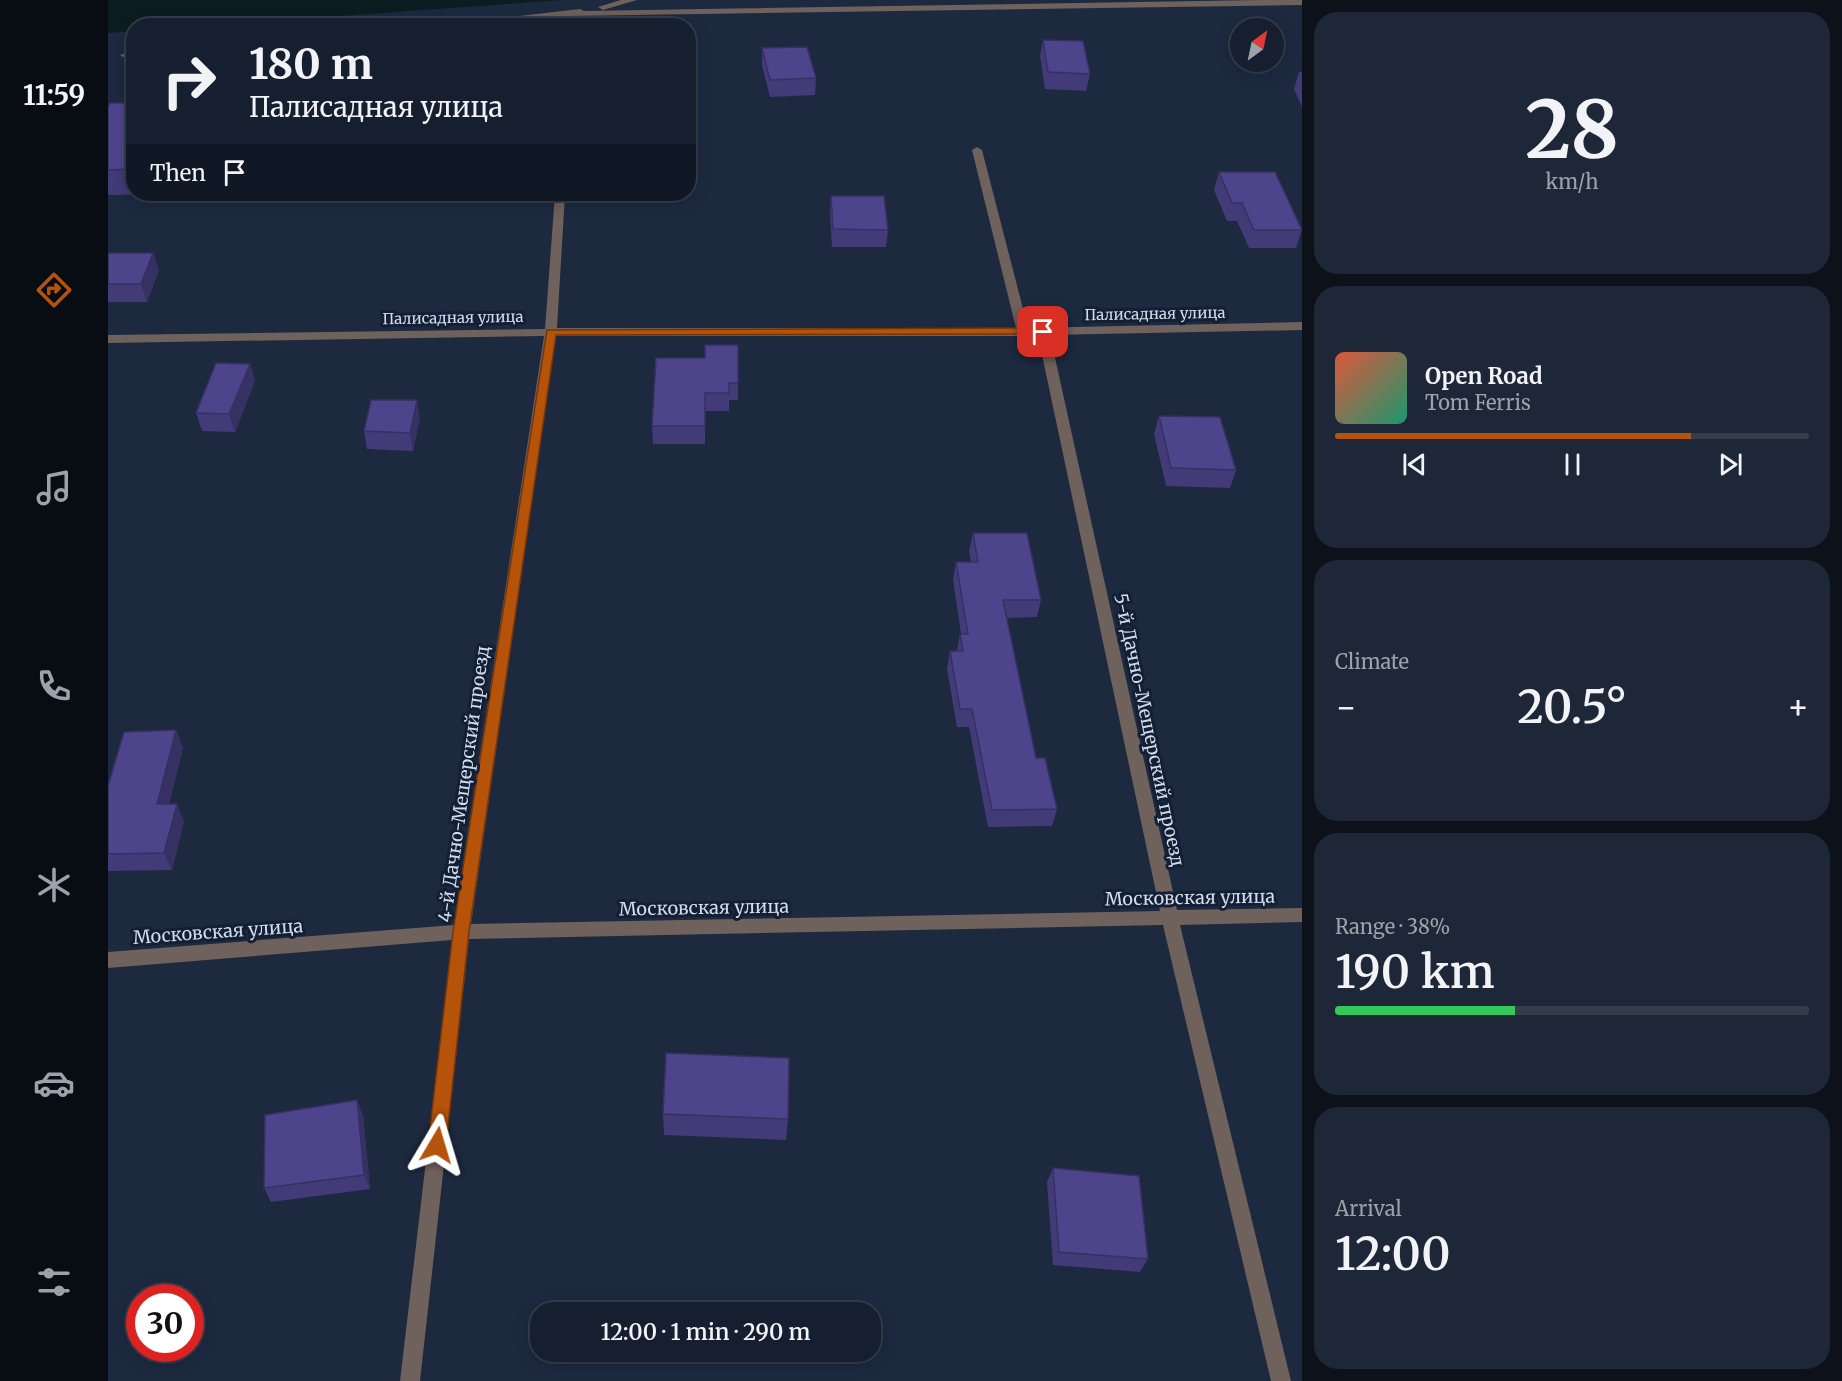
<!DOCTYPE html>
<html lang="en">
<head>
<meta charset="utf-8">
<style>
	:root { --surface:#151f2f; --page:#1e2737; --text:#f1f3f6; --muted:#9da2aa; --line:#343d4b; --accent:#b45309 }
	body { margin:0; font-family:Merriweather,serif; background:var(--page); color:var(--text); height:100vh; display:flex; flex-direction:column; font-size:22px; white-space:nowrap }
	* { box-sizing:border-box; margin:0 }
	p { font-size:20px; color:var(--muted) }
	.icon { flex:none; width:33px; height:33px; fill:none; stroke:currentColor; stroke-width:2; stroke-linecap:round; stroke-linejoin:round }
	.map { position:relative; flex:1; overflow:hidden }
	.panel { display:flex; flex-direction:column; gap:12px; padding:12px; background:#0c111a; width:540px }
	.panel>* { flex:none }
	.top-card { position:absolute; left:18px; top:18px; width:570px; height:183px; border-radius:24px; box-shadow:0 3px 15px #0003,0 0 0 2px var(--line); background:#151f2f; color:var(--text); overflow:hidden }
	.needle { width:39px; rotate:33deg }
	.tools { position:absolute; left:1122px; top:18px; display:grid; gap:12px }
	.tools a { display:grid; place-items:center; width:54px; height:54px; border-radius:50%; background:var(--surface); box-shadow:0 3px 15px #0003,0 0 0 2px var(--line); font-size:30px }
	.speed { position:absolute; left:18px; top:1284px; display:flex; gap:12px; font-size:30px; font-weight:700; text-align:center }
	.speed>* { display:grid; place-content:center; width:78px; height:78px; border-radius:50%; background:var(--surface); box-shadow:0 3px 15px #0003,0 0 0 2px var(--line); line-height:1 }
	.speed .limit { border:9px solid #d22; background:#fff; color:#111 }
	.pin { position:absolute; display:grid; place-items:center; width:51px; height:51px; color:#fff; margin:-26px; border-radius:12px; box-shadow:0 3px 9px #0006 }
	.me { position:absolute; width:66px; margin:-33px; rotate:7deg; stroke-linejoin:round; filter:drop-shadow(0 0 4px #0008) }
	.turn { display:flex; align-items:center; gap:21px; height:126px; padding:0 24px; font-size:27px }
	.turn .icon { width:78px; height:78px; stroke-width:2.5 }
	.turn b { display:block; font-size:42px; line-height:51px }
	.then { display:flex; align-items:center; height:57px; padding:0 24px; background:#0003; gap:12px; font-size:22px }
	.big { font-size:45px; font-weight:600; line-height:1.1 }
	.panel .tile { flex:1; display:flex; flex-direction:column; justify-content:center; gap:9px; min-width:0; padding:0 21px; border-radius:24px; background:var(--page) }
	.panel .dial { align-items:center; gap:0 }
	.dial b { font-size:78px; line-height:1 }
	.song { display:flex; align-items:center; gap:18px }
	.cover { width:72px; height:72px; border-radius:9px; background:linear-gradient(135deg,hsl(10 70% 55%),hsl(160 70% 35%)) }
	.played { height:6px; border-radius:3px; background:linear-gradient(90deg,var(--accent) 75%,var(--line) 75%) }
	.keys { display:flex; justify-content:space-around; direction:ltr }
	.heat { display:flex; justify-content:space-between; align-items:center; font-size:33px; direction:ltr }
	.charge { height:9px; border-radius:4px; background:linear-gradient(90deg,#34c759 38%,var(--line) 0) }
	.trip { position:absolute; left:422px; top:1302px; width:351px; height:60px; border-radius:24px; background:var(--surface); box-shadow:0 3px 15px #0003,0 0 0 2px var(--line); font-weight:600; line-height:60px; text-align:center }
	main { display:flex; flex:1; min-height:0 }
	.tab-bar { display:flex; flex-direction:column; width:108px; justify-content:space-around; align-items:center; background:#080c13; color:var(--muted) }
	.tab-bar .icon { width:42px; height:42px }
	.tab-bar .current { color:var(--accent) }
	.tab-bar b { font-size:27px; color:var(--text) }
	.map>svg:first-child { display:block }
	.water { fill:#0c1c20 }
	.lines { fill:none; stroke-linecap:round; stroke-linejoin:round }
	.minor { fill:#6f615b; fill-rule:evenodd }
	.wall { fill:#433a78 }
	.shaded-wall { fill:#373062 }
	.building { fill:#4e448c; stroke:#373062; stroke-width:1.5 }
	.route { fill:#b45309; stroke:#753606; stroke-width:1.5 }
	.labels { text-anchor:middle; stroke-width:6; stroke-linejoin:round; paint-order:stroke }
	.far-street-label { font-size:15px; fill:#d3dceb; stroke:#131f34 }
	.street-label { font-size:18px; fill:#d3dceb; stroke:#131f34 }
</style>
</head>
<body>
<main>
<nav class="tab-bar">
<b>11:59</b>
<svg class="icon current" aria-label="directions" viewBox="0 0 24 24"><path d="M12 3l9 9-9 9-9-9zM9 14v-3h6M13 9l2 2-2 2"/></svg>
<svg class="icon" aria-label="music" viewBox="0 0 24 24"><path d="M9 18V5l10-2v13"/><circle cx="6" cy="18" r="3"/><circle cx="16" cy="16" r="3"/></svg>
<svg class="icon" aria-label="phone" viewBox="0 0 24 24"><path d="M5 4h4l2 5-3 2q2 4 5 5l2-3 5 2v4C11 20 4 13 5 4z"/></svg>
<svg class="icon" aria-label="climate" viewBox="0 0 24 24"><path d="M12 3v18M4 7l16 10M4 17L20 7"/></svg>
<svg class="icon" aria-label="car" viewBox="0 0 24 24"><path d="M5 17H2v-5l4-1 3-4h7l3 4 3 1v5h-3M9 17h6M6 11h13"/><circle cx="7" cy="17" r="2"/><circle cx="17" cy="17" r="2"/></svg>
<svg class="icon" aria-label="filters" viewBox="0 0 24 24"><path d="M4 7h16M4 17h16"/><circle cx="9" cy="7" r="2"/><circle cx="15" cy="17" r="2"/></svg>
</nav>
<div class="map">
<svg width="1194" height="1381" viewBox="0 0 1194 1381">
	<rect width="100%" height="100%" fill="#1c293f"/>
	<path class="water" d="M0 0H454L106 25 26 26 25 31 0 33Z"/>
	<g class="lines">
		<g class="minor">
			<path d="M513 0H529L495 10 490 7Z"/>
			<path d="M1150 0H1194V5L461 16 362 26H324L472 9 476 11Z"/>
			<path d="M26 51V57L17 58 12 55Z"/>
			<path d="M869 147 874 150 920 328 1194 322V330L942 335 1069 910 1194 908V922L1072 925 1183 1381H1163L1055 925 361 939 312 1381H292L344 940 0 968V952L346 925 436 336 0 343V335L437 329 447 194H457L449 328H908L864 150ZM448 336H930L1052 911 363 924Z"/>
		</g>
	</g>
	<g class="wall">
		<path d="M935 40 982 74 978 91 937 89 932 56Z"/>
		<path d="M654 48 708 78 707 95 662 97 654 65Z"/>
		<path d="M1191 72H1194V107L1186 89Z"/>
		<path d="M26 103V194H52L0 195V107Z"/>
		<path d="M1111 172 1194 229 1188 248H1141L1129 221H1119L1106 190Z"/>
		<path d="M272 194H322L320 202H274Z"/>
		<path d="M723 196 780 230 778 247H724L722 213Z"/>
		<path d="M0 253H45L51 270 39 302H0Z"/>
		<path d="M630 345V400H621V411H597V444H545L544 426 597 358Z"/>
		<path d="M142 364 147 381 127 432 94 431 88 413Z"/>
		<path d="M1051 416 1128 470 1122 488 1058 486 1046 434Z"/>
		<path d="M312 418 305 451 259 449 256 431Z"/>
		<path d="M865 533 933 600 929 617 898 618 928 758 949 809 944 826 880 827 861 727H849L839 669 842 651H849L852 634H853L845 580 848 562H863L861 551Z"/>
		<path d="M68 730 75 748 61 804 76 821 64 870 0 871V786Z"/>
		<path d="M555 1114 680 1119 678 1140 556 1135Z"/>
		<path d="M255 1115 262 1189 163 1202 156 1188Z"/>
		<path d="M945 1168 1040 1259 1032 1272 945 1265 939 1182Z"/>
	</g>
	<g class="shaded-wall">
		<path d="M319 194H322L320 202Z"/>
		<path d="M45 253 51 270 39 302 33 284Z"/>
		<path d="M142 364 147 381 127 432 121 414Z"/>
		<path d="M309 400 312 418 305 451 302 433Z"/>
		<path d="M68 730 75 748 56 821 49 804Z"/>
		<path d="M69 804 76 821 64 870 56 853Z"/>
		<path d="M249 1100 255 1115 262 1189 256 1175Z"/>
	</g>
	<g class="building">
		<path d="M935 40 975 41 982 74 940 72Z"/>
		<path d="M699 47 708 78 662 80 654 48Z"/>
		<path d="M2 103H26V169L0 170V107Z"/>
		<path d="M1111 172H1167L1194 230H1146L1134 203H1124Z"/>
		<path d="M723 196H776L780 230 725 229Z"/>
		<path d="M0 253H45L33 284H0Z"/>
		<path d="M597 345H630V383H621V393H597V426H544L548 358H597Z"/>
		<path d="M108 363 142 364 121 414 88 413Z"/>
		<path d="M263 400H309L302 433 256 431Z"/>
		<path d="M1051 416 1112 417 1128 470 1063 468Z"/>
		<path d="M865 533H919L933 600H895L928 758H937L949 809 884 810 864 709H852L842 651H855L852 634H860L848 562H870Z"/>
		<path d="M68 730 49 804H69L56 853 0 854V786L16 732Z"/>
		<path d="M558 1053 681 1058 680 1119 555 1114Z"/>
		<path d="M249 1100 256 1175 156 1188 157 1115Z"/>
		<path d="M945 1168 1031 1176 1040 1259 951 1252Z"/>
	</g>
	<path class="route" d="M935 328 939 329V334L448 335 361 932 338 1145 335 1151 329 1153 323 1151 320 1145 345 932 439 330Z"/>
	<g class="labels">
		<g class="far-street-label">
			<text transform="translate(1047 314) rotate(-1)" y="5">Палисадная улица</text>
			<text transform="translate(345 318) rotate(-1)" y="5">Палисадная улица</text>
		</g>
		<g class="street-label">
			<text transform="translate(1041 730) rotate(78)" y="6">5-й Дачно-Мещерский проезд</text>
			<text transform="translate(356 784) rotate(-82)" y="6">4-й Дачно-Мещерский проезд</text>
			<text transform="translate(1082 898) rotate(-1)" y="6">Московская улица</text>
			<text transform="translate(596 908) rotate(-1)" y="6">Московская улица</text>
			<text transform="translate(110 932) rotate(-4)" y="6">Московская улица</text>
		</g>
	</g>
</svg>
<div class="tools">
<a><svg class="needle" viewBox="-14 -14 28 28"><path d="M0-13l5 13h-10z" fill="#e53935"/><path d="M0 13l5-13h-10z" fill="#9da2aa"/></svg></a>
</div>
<div class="speed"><div class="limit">30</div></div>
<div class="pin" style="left:935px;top:332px;background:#d93025"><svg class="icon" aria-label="arrive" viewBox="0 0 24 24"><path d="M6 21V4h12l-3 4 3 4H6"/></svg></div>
<svg class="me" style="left:329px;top:1145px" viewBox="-20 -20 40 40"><path d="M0-17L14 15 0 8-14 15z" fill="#b45309" stroke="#fff" stroke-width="4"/></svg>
<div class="trip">12:00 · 1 min · 290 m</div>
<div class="top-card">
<div class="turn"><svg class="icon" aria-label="right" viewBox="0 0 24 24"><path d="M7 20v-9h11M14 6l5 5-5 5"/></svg><div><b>180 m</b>Палисадная улица</div></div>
<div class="then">Then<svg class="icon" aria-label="arrive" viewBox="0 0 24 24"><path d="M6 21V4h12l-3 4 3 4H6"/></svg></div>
</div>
</div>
<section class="panel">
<div class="tile dial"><b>28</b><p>km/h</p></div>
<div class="tile">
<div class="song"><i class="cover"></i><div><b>Open Road</b><p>Tom Ferris</p></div></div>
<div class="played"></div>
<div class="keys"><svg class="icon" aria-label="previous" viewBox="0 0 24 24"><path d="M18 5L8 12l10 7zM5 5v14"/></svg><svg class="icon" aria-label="pause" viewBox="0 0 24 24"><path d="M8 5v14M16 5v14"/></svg><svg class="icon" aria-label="next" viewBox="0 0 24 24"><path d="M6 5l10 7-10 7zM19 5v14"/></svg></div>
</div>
<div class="tile"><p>Climate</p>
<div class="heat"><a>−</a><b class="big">20.5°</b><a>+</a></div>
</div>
<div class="tile"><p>Range · 38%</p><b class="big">190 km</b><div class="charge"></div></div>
<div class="tile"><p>Arrival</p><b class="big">12:00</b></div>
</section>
</main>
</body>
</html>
